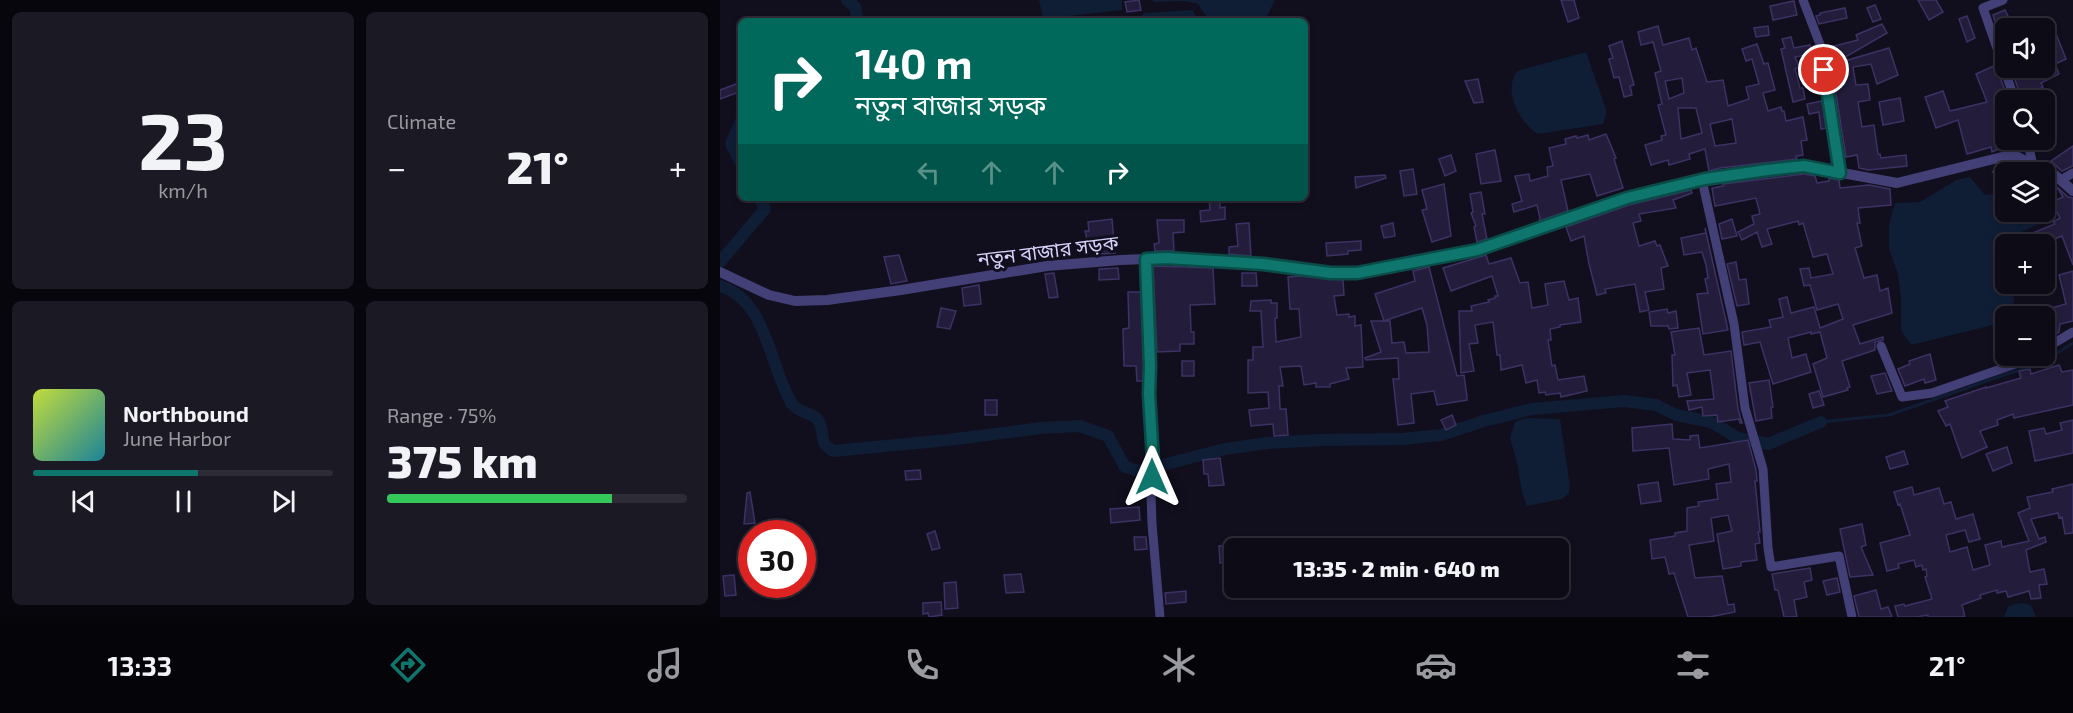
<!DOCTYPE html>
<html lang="en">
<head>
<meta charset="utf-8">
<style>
	:root { --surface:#0d0b16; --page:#1b1923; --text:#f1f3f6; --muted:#9a9ba1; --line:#2d2b35; --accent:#0f766e }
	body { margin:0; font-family:"Exo 2","Noto Sans Bengali",sans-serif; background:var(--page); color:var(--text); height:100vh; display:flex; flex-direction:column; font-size:22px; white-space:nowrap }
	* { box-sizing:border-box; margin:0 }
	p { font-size:20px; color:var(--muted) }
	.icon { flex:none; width:33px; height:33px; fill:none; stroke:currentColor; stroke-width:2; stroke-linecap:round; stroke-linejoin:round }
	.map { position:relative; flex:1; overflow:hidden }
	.drawer { display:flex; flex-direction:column; gap:12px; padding:12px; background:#07060c; width:720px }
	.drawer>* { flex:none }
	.top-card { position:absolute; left:18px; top:18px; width:570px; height:183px; border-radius:9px; box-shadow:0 3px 9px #0003,0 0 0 2px var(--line); background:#00695c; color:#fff; overflow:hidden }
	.buttons { position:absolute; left:1275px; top:18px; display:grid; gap:12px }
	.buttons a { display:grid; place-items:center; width:60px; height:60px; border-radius:9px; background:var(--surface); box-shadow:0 3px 9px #0003,0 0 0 2px var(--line); font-size:30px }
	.speed { position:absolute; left:18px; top:520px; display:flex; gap:12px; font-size:30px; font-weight:700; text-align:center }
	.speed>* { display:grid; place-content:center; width:78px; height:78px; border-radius:50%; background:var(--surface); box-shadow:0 3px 9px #0003,0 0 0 2px var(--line); line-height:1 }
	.speed .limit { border:9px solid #d22; background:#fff; color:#111 }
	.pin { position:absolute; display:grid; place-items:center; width:51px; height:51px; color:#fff; margin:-26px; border:3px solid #fff; border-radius:50%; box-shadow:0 2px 6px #0007 }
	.me { position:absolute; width:66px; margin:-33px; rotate:0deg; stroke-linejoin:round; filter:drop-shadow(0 0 4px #0008) }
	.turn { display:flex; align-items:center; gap:21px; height:126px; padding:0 18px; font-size:27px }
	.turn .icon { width:78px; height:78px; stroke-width:2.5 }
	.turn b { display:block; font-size:42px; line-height:51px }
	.lanes { display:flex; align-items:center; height:57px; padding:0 18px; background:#0003; justify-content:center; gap:30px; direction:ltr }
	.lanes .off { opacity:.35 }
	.big { font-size:45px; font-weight:800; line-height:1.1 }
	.drawer .card { flex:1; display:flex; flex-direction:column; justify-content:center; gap:9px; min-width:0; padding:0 21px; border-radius:9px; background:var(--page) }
	.drawer .dial { align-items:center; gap:0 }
	.dial b { font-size:78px; line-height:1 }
	.song { display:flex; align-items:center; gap:18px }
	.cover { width:72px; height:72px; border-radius:9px; background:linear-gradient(135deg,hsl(70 70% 55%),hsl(190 70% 35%)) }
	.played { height:6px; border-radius:3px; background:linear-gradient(90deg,var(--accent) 55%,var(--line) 55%) }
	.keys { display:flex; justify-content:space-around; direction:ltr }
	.heat { display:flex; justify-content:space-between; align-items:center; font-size:33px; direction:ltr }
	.charge { height:9px; border-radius:4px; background:linear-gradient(90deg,#34c759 75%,var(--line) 0) }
	.drawer .tiles { flex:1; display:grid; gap:12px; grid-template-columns:repeat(2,1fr) }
	.trip { position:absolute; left:504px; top:538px; width:345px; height:60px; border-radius:9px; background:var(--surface); box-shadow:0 3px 9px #0003,0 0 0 2px var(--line); font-weight:800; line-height:60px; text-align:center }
	.dock { display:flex; height:96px; justify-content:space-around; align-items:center; background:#050409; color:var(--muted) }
	.dock .icon { width:42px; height:42px }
	.dock .active { color:var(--accent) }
	.dock b { font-size:27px; color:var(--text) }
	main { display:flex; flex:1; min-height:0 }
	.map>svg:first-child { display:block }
	.water { fill:#0f1d35 }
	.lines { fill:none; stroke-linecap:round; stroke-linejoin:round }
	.stream { stroke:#0f1d35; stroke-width:3 }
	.canal { stroke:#0f1d35; stroke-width:12 }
	.building { fill:#231d3b; stroke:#3c3264; stroke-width:1.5; fill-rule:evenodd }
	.minor { stroke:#424076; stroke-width:9 }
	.tertiary { stroke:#424076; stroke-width:10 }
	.route-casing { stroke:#0a4d48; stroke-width:15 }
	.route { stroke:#0f766e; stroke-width:10 }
	.labels { text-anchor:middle; stroke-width:6; stroke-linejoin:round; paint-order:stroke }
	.street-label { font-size:20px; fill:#d5d1f9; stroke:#110f1d }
</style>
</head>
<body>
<main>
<section class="drawer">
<div class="tiles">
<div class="card dial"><b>23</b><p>km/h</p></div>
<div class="card"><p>Climate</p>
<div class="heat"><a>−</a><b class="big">21°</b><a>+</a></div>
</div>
<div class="card">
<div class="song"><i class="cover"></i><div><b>Northbound</b><p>June Harbor</p></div></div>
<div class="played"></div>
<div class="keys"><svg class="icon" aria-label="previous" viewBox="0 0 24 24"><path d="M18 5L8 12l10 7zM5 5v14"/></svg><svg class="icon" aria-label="pause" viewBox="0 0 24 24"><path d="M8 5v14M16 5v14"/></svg><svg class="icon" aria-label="next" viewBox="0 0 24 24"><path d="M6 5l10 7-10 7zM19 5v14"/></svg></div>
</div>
<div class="card"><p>Range · 75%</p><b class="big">375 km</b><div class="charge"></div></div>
</div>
</section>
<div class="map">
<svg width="1353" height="617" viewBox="0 0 1353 617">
	<rect width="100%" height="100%" fill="#110f1d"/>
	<g class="water">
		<path d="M319 0H402V10L323 19Z"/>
		<path d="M432 0H555L547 16C531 18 510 25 494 21 487 19 482 10 478 4L464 1 434 2Z"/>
		<path d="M472 10 480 21H415L425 13Z"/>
		<path d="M866 52 887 112 883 124 818 134C803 125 789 102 792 84 792 80 795 75 797 71Z"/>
		<path d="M1250 177 1265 195 1273 194 1282 209 1285 208 1286 212H1324L1325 194 1330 200 1334 210C1328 224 1302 230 1289 238L1287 244H1286V284H1295C1293 295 1295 305 1291 316H1286L1285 320 1273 325 1191 345 1181 330V299L1178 274 1169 249V224L1175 203 1200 202 1236 180Z"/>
		<path d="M805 418 840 419 850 486 849 493 842 499 807 506 802 493 797 462 790 438 795 422Z"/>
		<path d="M1303 603 1311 605 1316 617H1284L1288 607 1294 604Z"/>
	</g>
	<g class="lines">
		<path class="stream" d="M1101 422 1169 415 1290 373 1320 364 1353 343"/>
		<g class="canal">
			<path d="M127 0 135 7 138 21"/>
			<path d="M21 121 11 144 21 163"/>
			<path d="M0 262 45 209 39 198"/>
			<path d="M0 286C46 300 49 362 69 398 70 401 71 404 74 406 81 414 96 412 100 424 106 437 97 441 113 451L228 440 321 428 360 426 388 436 405 467 419 471 505 449 548 443 600 440 683 439 721 435 764 421 812 409 904 401 936 405 956 415 991 422 1018 438 1048 444 1101 422"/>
		</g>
	</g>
	<g class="building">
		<path d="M419 0 421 10 407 12 405 2Z"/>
		<path d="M841 0H854L859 18 848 22Z"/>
		<path d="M1198 0H1216L1223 12 1209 20Z"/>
		<path d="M1074 1 1077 15 1053 20 1050 6Z"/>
		<path d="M1155 5 1161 19 1153 22 1147 8Z"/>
		<path d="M1125 8 1127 18 1099 24 1096 16 1100 15V13Z"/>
		<path d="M1285 10 1291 22 1277 28 1273 15Z"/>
		<path d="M1247 16 1255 38 1247 42 1239 19Z"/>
		<path d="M1162 24 1167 33 1120 60 1121 62 1169 48 1178 75 1157 84 1151 64 1133 67 1136 85 1148 84 1150 100 1138 102 1142 127 1154 125 1158 154H1160L1161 158 1186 155 1187 166 1148 170 1139 168 1137 155 1126 157 1110 55 1116 54 1114 46 1138 40 1136 35Z"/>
		<path d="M938 26 943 45 969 38 972 50 976 48 987 82 1003 80 1008 106 1029 99 1026 87 1039 84 1032 59 1026 61 1022 49 1037 44 1044 64 1048 63 1055 90 1043 93 1048 111 1061 107 1062 111H1064L1066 121 1083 117 1087 140 1081 141 1083 155 1076 156 1077 159 1000 168 989 171 985 149 969 154 970 159 949 165 948 160 931 165 925 145 942 140 941 136 946 135 938 105 942 104 935 73 941 71 933 42 921 45 918 32ZM962 78 964 93 949 99 945 81ZM958 108H976L982 133 961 139ZM1012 119 1016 143 995 146 990 124Z"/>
		<path d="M1048 26 1049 35 1036 37 1034 28Z"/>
		<path d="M1335 31 1346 59 1335 64 1339 74 1321 83 1323 87 1319 89 1324 100H1302L1291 68H1324V35Z"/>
		<path d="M1071 37 1074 48 1090 45 1091 54 1075 57 1079 67 1075 69 1080 88H1083L1085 99 1073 102 1061 49 1065 48 1062 39Z"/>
		<path d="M902 41 914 85 910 86 912 95 904 97 899 77 894 78 889 59 893 58 889 46Z"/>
		<path d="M1276 65 1288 100H1286V146L1272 152 1271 147 1247 154 1238 120 1216 128 1205 97 1223 91 1230 111 1267 102 1256 74Z"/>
		<path d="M758 79 763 102 754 103 745 81Z"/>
		<path d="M16 84 19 92 0 99V90Z"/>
		<path d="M1180 98 1184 121 1163 125 1159 102Z"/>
		<path d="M1102 101 1106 128 1101 129 1099 112 1089 114 1087 104Z"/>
		<path d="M886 134 896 158 894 159 903 188 877 196 870 174 841 180 848 211 819 221 820 218 817 205 794 212 792 204 802 201 795 176 809 174 810 181 828 176 827 167 833 166 829 148 846 144 845 139 856 136 857 138 868 135 869 140Z"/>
		<path d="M1353 146V166L1342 171 1331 161Z"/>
		<path d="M775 150 781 181 761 184 756 154Z"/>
		<path d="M731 155 736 171 725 176 719 159Z"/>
		<path d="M1285 165H1290L1294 172H1286V210L1275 189 1282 185 1275 172H1272Z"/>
		<path d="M693 169 697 194 684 196 680 171Z"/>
		<path d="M1084 174 1095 176 1097 183 1109 181V178L1119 180 1120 188 1149 185 1170 189 1171 205 1138 208 1140 223H1137L1142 246 1135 248 1144 278 1157 275 1160 291 1168 288 1172 313 1133 325 1140 344 1163 337V340L1155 342V350L1122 361 1130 387 1127 388 1128 390 1103 397 1093 364 1107 358 1100 332 1091 334V332L1068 338 1072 358 1086 354 1091 372 1053 384 1040 342 1024 345 1022 332 1051 327 1049 320 1063 317 1059 299 1067 297 1071 313 1094 307 1100 328 1123 319 1118 304 1097 310 1090 285 1084 286 1080 269 1089 268 1091 278 1113 274 1107 254 1093 257 1083 223 1079 225 1078 221 1047 229 1052 244 1042 247 1037 232 1022 240 1018 232 1034 224 1032 216 1040 214 1036 198 995 206 992 188 1003 186V184Z"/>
		<path d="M665 175 666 178 636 188 635 177Z"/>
		<path d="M724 184 731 236 712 242 702 210 707 209 702 190Z"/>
		<path d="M1337 187 1348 197 1353 198V265L1342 236 1322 244H1303L1300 238 1335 224 1333 222 1340 218 1332 202 1343 197Z"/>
		<path d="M971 190 972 193 953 200 956 208 919 214 921 221 913 223 919 246 935 241 937 246 940 245 948 266 941 268 944 289 925 292 929 310 920 312 915 284 885 289 886 293 877 295 869 264 864 236 851 241 846 227 909 205Z"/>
		<path d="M761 192 765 214H762L767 239 757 242 754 227 756 226 751 213 753 212 750 194Z"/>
		<path d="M489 198H500V208L505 207V219L481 222 480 211 490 210Z"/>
		<path d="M392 219 395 253 381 254 380 247H369L365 231H369L368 222Z"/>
		<path d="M1012 219 1017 236 1002 239 999 224Z"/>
		<path d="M437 220H464V232L453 233 454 251H435L434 244 439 243Z"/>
		<path d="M529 223 531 256 509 254V247L518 246 516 224Z"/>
		<path d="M673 223 675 236 664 238 661 226Z"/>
		<path d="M985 228 1008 330 983 334 977 294 988 293 985 279 988 278 986 265 982 252 964 255 961 238 986 233Z"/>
		<path d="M641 241V250L628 251V254L607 256 606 243Z"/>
		<path d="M179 255 187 281 171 284 164 257Z"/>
		<path d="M766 255 769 264 791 258 800 283 808 282 812 308 828 305 825 284 844 281 849 300 858 298 861 322 840 325V327L830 329 831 340H828L832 366 835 365 838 380 864 376 867 391 841 397 840 393 826 395 825 392 819 393 817 380 806 383 802 365 781 370 780 355H777L773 322 755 325 758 343 749 344 754 371 741 373 739 311H752L751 306 769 302 768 300 775 298V296H778L772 276 731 291 723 268Z"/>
		<path d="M1016 262 1019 280 1026 279 1029 304 1017 306 1007 264Z"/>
		<path d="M433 266 493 268 495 304 470 305 471 332H474V344H460V351L437 352Z"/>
		<path d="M709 267 737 376 744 375 747 397V400L717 405 714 391 691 394 694 423 678 425 673 379H679L678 358 646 360 645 358 661 352 651 321H670L672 343 684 342 686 353 709 352 707 325 702 308 664 321 655 294 695 281 693 271Z"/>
		<path d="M398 268 399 279 379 280V269Z"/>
		<path d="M1353 271V321L1340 324 1339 332 1324 341V310L1346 304 1339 275Z"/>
		<path d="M334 273 338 297 329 298 325 274Z"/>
		<path d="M522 273H536L537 286H522Z"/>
		<path d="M579 276 623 280 624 295 614 296 617 315 629 314V317L635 316V326L641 325 643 367 626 368 629 379 610 384V387H596V383L584 385 581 366 560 367 563 386H559L560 409H566L568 435 554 436 553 424 531 426 529 410 549 408 548 392 528 393V360H533V347H543L541 311H530L531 301 551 300V303H557V318H555L556 342 581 337 579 309H570L568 277Z"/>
		<path d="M259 285 261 304 244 306 242 288Z"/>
		<path d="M408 292H421L424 366 423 381H417L416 366H404L403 329 409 328Z"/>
		<path d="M221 308 236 311 230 329 217 327Z"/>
		<path d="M947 309 948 313 956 311 958 328 949 329 948 326H931L929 312Z"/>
		<path d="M979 328 984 355 1011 351 1018 409 1022 423H1020L1019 419 998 422 997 415 983 416 982 407 969 410 967 401 994 399 990 370 967 373 971 395 959 397 957 385 953 386 952 355H955L951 332Z"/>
		<path d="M1210 354 1216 380 1205 383 1204 379 1185 386 1178 369 1190 364 1189 361Z"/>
		<rect x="462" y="361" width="12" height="15"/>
		<path d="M1339 365 1342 372 1353 370V405L1294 418 1293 414 1277 420 1278 425 1260 431 1267 447 1242 458 1230 424 1226 426 1218 411 1228 407 1225 401 1266 387V388L1301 378 1299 371 1310 369 1311 374Z"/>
		<path d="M1165 373 1172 391 1157 394 1151 376Z"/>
		<path d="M1049 380 1053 407 1051 408 1052 418 1036 421 1029 383Z"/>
		<path d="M1099 391 1104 405 1093 408 1089 394Z"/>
		<rect x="265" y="400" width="12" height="15"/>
		<path d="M732 415 736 425 726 430 721 420Z"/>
		<path d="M1353 420V453L1315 461 1309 431 1324 428 1326 434 1342 430 1340 423Z"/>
		<path d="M952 424 953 439 970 440V436L978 435 980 448 1028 440 1036 470 1037 481H1035L1040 532H1038L1040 543 1035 544 1037 560 1021 562V566L1003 569 997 534 1012 531 1008 515 991 518 994 541 969 545 975 578 1002 576 1008 605 1014 604 1015 612 989 617H968L954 573 949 574 945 557 932 559 930 540 955 536V533L967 531V508L979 506 978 502 998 499 996 484 1011 482 1009 464 988 469 989 479 954 485 949 448 913 451 912 428Z"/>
		<path d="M1287 447 1292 463 1273 471 1266 454Z"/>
		<path d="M1184 451 1188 464 1170 469 1166 457Z"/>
		<path d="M500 458 504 485 489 486 488 474H484L483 460Z"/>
		<path d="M200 470 201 479 186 480 185 471Z"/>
		<path d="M938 482 941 501 921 504 918 485Z"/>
		<path d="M1353 484V533L1345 534 1342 517 1339 518 1338 513 1311 519 1319 539 1325 537 1326 542 1306 550 1310 572 1324 569 1327 584 1319 585 1321 598 1311 599 1309 591 1288 597 1286 591 1277 593V590L1260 595 1261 598 1242 605 1245 617H1208V615L1197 617H1178L1175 606 1184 604 1185 606 1212 599 1205 577 1207 576 1206 569 1203 570 1202 565 1196 567 1194 560 1178 564 1179 568 1167 571 1160 543 1190 535 1180 504 1178 505 1174 492 1192 487 1194 495 1219 488 1224 504 1231 502 1236 519 1253 514 1260 539 1249 542 1245 530 1226 535 1230 552 1247 547 1253 570 1270 565 1265 545 1281 541 1282 547 1309 541 1298 513 1310 508 1307 497 1333 492 1332 489Z"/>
		<path d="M30 492 35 523 24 524 27 493Z"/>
		<path d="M419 507 420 520 391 523 390 509Z"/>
		<path d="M1142 524 1146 545 1141 547 1153 575 1130 577 1120 529Z"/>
		<path d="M215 531 220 548 212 550 207 534Z"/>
		<path d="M414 537H426L427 549 415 550Z"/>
		<path d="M571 540 573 549H544V545Z"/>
		<path d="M513 545 514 562 500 563 499 546Z"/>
		<path d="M1090 568 1092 580 1084 582 1087 597 1074 600 1077 617H1064L1058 590H1055L1052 574Z"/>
		<path d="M301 574 304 592 286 593 284 575Z"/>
		<path d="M14 575 16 595 5 596 3 576Z"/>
		<path d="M1117 578 1120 592 1107 595 1103 581Z"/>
		<path d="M236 582 238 608 225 609 224 583Z"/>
		<path d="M1156 590 1161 609 1168 607 1172 617H1139L1134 596Z"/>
		<path d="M466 591V602L446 604 445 593Z"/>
		<path d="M221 602 222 615 209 617 208 613 203 614V603Z"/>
	</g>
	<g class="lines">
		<g class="minor">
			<path d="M1083 0 1101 47 1120 173"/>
			<path d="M1283 0 1263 8 1295 100"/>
			<path d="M1307 140 1313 165"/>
			<path d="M982 180 1014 324 1025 408 1043 469 1048 548 1051 567 1119 556 1132 617"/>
			<path d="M1341 180 1353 173"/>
			<path d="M426 259 431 366 429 394 433 460 431 494 432 524 440 617"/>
			<path d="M1161 346 1182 397 1212 393 1301 362 1313 356"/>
			<path d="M1324 349 1353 332"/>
		</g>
		<path class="tertiary" d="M0 272 49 295 75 301 107 300 181 290 327 266 401 260 447 258 543 264 611 273H637L757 250 907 198 985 179 1047 170 1084 166 1177 183 1282 157H1298L1313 165 1327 168 1353 191"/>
	</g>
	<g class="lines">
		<g class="route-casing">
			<path id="route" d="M432 477 433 460 429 394 430 366 426 259 447 258 543 264 611 273H637L757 250 907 198 985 179 1047 170 1084 166 1120 173 1104 70"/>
		</g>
		<use href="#route" class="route"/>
	</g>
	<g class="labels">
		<g class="street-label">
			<text transform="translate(328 251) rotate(-7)" y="7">নতুন বাজার সড়ক</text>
		</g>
	</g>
</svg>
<div class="buttons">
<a><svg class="icon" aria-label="sound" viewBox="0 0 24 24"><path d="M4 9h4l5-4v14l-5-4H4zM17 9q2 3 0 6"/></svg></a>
<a><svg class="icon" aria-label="search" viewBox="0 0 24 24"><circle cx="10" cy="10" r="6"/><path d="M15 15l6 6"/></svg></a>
<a><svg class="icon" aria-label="layers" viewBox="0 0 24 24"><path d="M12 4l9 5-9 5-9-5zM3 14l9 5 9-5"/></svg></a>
<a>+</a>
<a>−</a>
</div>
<div class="speed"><div class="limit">30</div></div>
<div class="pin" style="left:1104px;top:70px;background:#d93025"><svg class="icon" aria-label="arrive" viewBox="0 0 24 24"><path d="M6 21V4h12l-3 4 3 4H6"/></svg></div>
<svg class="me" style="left:432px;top:477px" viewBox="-20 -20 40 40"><path d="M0-17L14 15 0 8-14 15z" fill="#0f766e" stroke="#fff" stroke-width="4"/></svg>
<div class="trip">13:35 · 2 min · 640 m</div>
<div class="top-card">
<div class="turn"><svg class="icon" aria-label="right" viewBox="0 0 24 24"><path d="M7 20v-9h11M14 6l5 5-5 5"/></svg><div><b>140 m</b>নতুন বাজার সড়ক</div></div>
<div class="lanes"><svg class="icon off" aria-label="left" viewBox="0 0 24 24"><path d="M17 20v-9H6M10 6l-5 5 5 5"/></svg><svg class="icon off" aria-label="ahead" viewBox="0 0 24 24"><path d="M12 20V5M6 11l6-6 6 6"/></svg><svg class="icon off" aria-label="ahead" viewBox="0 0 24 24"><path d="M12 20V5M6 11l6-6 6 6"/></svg><svg class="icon" aria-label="right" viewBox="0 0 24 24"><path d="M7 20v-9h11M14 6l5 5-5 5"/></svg></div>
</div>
</div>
</main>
<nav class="dock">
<b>13:33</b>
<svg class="icon active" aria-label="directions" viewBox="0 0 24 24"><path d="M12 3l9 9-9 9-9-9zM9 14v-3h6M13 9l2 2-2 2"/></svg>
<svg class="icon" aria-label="music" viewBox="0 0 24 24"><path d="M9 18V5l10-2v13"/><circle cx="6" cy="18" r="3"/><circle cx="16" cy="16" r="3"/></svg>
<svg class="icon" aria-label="phone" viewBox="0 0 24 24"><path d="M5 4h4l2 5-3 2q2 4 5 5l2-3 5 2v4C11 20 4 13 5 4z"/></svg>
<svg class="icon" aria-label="climate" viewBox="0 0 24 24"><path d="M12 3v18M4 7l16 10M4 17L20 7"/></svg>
<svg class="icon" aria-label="car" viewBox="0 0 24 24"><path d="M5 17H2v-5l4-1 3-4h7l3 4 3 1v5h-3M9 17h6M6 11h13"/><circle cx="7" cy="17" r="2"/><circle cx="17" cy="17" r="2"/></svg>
<svg class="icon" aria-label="filters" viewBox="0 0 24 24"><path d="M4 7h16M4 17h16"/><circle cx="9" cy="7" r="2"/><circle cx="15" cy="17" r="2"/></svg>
<b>21°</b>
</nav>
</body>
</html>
